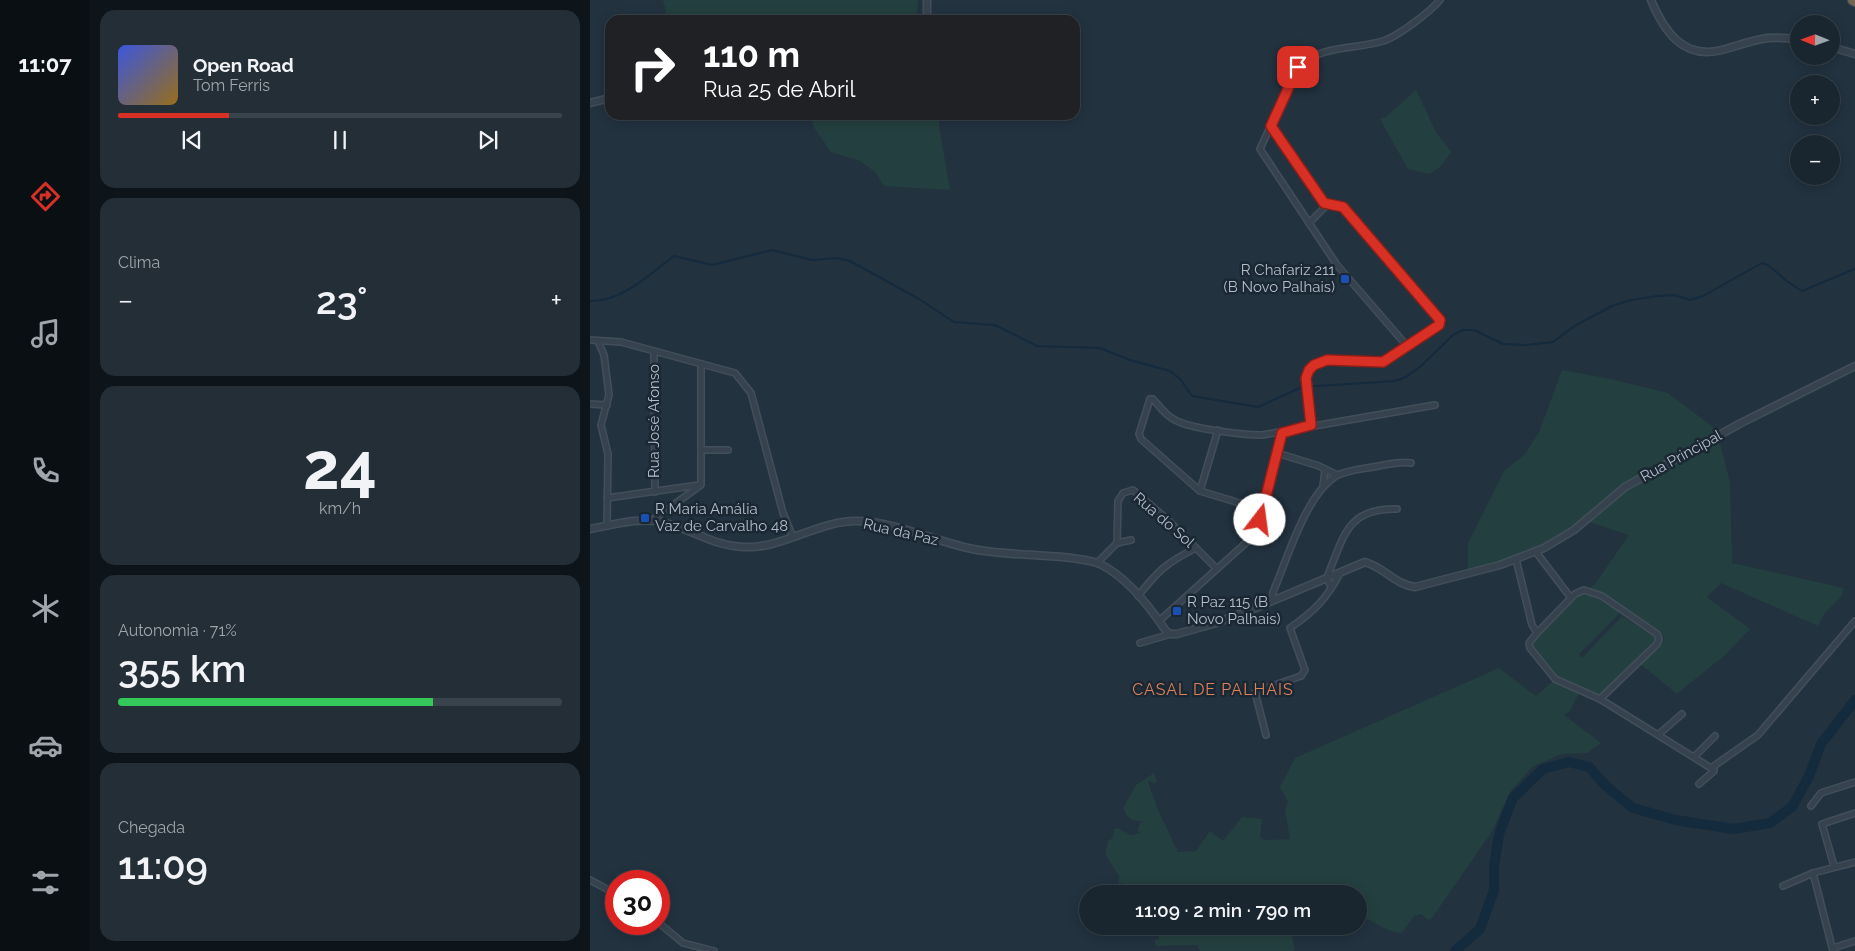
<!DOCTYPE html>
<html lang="pt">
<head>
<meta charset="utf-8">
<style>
	:root { --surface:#1a262f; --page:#232e37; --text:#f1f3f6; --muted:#9fa5aa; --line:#38434b; --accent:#d93025 }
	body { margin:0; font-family:Raleway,sans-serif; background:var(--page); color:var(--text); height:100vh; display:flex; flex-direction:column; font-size:19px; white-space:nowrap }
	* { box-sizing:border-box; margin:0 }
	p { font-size:16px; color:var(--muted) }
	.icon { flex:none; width:28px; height:28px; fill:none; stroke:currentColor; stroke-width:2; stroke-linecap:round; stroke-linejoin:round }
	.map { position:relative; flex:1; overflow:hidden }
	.panel { display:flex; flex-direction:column; gap:10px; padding:10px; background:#0e151a; width:500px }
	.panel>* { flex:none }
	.guide { position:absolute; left:15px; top:15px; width:475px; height:105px; border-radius:15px; box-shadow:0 2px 12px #0003,0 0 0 1px var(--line); background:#202124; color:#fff; overflow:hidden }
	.needle { width:32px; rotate:271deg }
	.tools { position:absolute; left:1200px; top:15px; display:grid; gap:10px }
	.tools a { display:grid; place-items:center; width:50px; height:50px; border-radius:50%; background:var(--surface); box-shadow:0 2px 12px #0003,0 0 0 1px var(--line); font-size:25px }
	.speed { position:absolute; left:15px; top:870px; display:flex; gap:10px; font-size:25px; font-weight:700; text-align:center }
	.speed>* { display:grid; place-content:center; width:65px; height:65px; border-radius:50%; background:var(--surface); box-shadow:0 2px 12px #0003,0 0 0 1px var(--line); line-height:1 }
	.speed .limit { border:8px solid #d22; background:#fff; color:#111 }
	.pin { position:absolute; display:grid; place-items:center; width:42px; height:42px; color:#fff; margin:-21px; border-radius:10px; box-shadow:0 2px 8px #0006 }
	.me { position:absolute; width:55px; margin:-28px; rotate:15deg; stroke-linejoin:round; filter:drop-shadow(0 0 4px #0008) }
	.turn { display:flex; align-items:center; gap:18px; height:105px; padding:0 15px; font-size:22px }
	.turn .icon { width:65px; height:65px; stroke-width:2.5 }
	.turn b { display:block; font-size:35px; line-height:42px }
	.big { font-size:38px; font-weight:600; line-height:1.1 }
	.panel .card { flex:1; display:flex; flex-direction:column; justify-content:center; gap:8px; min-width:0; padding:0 18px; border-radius:15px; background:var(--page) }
	.panel .dial { align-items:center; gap:0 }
	.dial b { font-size:65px; line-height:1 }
	.song { display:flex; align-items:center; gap:15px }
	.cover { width:60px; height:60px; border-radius:8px; background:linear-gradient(135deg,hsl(230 70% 55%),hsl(40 70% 35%)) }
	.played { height:5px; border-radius:2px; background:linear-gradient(90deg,var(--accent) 25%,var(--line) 25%) }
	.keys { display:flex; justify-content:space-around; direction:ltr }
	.heat { display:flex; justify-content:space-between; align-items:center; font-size:28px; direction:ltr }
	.charge { height:8px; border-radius:4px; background:linear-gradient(90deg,#34c759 71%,var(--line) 0) }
	.trip { position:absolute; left:489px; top:885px; width:288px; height:50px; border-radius:25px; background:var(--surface); box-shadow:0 2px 12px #0003,0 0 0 1px var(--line); font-weight:600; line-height:50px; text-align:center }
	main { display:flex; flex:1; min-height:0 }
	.menu { display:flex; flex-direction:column; width:90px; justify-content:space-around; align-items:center; background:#0a0f13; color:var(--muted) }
	.menu .icon { width:35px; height:35px }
	.menu .active { color:var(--accent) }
	.menu b { font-size:22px; color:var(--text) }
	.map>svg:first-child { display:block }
	.green { fill:#243f3f }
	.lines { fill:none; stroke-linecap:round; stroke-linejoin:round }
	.stream { stroke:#142a3d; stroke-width:2 }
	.river { stroke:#142a3d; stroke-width:10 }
	.minor-casing { stroke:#424f5a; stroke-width:8 }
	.tertiary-casing { stroke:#424f5a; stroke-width:9 }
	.motorway-casing { stroke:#414e59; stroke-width:12 }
	.minor { stroke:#36434e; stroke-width:5 }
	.tertiary { stroke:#36434e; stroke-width:6 }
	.motorway { stroke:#756352; stroke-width:10 }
	.route-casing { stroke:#8d1f18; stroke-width:12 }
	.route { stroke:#d93025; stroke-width:9 }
	.transit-dot { fill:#1a4fb4; stroke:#1b2833; stroke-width:2 }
	.labels { text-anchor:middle; stroke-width:5; stroke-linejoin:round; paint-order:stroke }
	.poi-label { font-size:15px; fill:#b1beca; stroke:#1b2833; text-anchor:start }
	.street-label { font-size:15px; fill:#b1beca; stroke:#1b2833 }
	.neighbourhood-label { font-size:16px; letter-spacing:1px; fill:#dc825a; stroke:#1b2833 }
</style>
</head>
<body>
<main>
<nav class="menu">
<b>11:07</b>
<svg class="icon active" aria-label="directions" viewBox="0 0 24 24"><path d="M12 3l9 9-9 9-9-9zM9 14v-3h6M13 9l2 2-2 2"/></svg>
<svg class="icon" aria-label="music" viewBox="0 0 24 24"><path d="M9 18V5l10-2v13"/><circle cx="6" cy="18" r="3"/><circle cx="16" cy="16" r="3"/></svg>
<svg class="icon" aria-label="phone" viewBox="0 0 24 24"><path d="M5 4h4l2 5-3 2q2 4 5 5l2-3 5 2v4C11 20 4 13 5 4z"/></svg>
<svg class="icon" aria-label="climate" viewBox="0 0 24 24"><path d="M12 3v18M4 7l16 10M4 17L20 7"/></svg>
<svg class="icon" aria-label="car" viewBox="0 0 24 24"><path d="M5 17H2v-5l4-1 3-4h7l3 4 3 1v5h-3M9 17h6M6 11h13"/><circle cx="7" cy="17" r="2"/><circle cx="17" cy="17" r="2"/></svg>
<svg class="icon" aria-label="filters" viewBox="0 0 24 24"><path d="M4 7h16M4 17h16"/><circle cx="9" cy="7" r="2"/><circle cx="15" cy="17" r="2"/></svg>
</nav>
<section class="panel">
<div class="card">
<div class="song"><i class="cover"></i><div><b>Open Road</b><p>Tom Ferris</p></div></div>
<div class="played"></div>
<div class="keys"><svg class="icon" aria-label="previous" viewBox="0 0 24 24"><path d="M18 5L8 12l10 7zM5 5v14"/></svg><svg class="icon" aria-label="pause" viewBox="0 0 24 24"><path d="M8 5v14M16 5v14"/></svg><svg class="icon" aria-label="next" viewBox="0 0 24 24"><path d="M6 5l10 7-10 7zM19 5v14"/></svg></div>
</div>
<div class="card"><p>Clima</p>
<div class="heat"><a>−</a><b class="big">23°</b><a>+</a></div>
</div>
<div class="card dial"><b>24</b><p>km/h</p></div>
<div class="card"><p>Autonomia · 71%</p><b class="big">355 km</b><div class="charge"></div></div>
<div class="card"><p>Chegada</p><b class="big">11:09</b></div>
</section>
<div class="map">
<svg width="1265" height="951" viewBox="0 0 1265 951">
	<rect width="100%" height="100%" fill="#22323f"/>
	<g class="green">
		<path d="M73 0H328L327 20H80L76 13Z"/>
		<path d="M826 90 846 132 861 152 850 167 840 174 818 169 790 119 796 117Z"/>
		<path d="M221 115H349V126L360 190 294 186 285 172 270 161 241 152 223 126Z"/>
		<path d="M972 370 1016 378 1078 393 1127 430 1140 483 1142 563 1254 588 1252 596 1234 614 1228 626 1131 583 1117 597 1160 629 1135 655 1087 694 1049 663 1075 638 1031 609 1026 617 989 654 992 658 1032 616 1067 638 1013 693 1006 696 989 693 980 711 974 715 1011 743 997 753 971 754 942 767 920 792 901 833 842 918 838 920 831 914 824 916 812 933C800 932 788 925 777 919 773 916 773 913 768 911V894H554L553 891 546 886 545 889 538 891 535 889 532 883H528L529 876 515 854 518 842 523 837 524 829 527 828 541 835 550 833 547 830 551 821C540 821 537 817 533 808L546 785 564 773 567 782 563 783 560 781 558 782 568 810 588 852 606 851 620 831 633 841 652 817 672 819 670 837 675 840C684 839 691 840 700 839L695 811 698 802 690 787 705 758 909 668 946 696 964 680 941 648 943 640 981 602 1005 584 1039 535 999 522 956 551 923 565 878 569V543L914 471 935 454 949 432Z"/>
		<path d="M569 926H712L702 935 705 950 703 951H610L607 945 566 946 564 940 569 939Z"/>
	</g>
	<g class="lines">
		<path class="stream" d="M0 301C32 302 60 274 84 256L122 265 182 250 222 260 246 258 260 261 329 299 364 322 405 325 447 346 510 348 540 360 580 371 591 380 602 396 668 407 712 387 805 381 816 377 831 366 863 335 873 330H884L913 344 936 345 963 342 986 325 1022 306 1041 300 1068 296 1084 295 1100 300 1113 296 1172 263 1178 265 1198 282 1212 291 1265 269"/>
		<path class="river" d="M865 951 890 929 904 890V867L909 834 923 798 953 769 979 762 999 767 1015 785 1043 808 1086 820 1143 829 1180 823 1202 807 1219 776 1231 744 1265 700"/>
		<g class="minor-casing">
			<g id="minor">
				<path d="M681 126 734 203 753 207 850 320 849 325 793 362 737 360 724 365 719 370 716 379 721 425"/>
				<path d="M719 223 738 204"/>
				<path d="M0 340 31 342 145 373 161 393 193 513 203 537"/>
				<path d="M8 341 14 355 19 395 11 425 18 454 17 526"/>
				<path d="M817 346 747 265 670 149 708 67C733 44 764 50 793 41 807 37 840 12 850 0"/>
				<path d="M64 351 65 492"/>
				<path d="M0 404 17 405"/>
				<path d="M111 450H138"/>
				<path d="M687 453 729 466 747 475"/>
				<path d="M733 486 735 470"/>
				<path d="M610 491 628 430"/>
				<path d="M17 498 109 485"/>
				<path d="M673 510 610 491 551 439 549 434 560 399H563C569 406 576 416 585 420 601 429 653 435 672 435L845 405"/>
				<path d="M61 521 111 485V364"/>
				<path d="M527 543 541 540"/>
				<path d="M946 552 981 598"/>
				<path d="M926 559 942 625 947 633 939 643 940 648 965 679 1010 699 1121 768 1168 735 1265 621"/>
				<path d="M507 563 527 543 528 501 533 493 543 490 578 520 627 569"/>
				<path d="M741 588 737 577C754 537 756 508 807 509"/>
				<path d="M548 596C569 570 576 563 606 548"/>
				<path d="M682 601 683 592C697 560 716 494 746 476 757 470 772 469 783 467 796 465 808 461 821 463"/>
				<path d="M569 621 658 541 670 520 692 433"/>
				<path d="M947 633 985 594 994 590 1012 596 1067 634 1069 639 1067 644 1010 699"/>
				<path d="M550 643 581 634"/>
				<path d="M1069 734 1092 714"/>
				<path d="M676 735 665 692 711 676 715 670 700 628C723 612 737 599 750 573"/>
				<path d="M1104 757 1125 736"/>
				<path d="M1109 784 1124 771V768"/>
				<path d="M1221 806 1231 793 1265 782"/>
				<path d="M1244 866 1232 824 1265 813"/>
				<path d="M1223 873 1243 951"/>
				<path d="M0 880 26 894"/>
				<path d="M1193 886 1223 873 1265 862"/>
				<path d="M69 923 93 943 124 951"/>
				<path d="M1243 948 1265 941"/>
			</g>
		</g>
		<g class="tertiary-casing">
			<g id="tertiary">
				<path d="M337 0V20"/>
				<path d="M1061 0C1074 31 1093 60 1132 50 1147 46 1162 40 1178 38 1188 37 1199 38 1209 39"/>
				<path d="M1241 47 1265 54"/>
				<path d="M0 103 20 98"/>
				<path d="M0 529C23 525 48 517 71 522 101 528 122 546 154 547 193 549 229 520 268 521 305 522 342 540 378 548 404 554 432 554 458 556 473 557 495 558 510 564 537 577 560 607 576 631L581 634H587L626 623 663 609 775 562C795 568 806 585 825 587L910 565 954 548 984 530 1035 487 1151 423 1265 366"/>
			</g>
		</g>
		<g class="motorway-casing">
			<path id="motorway" d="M1263 0 1265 1"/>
		</g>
		<use href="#minor" class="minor"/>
		<use href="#tertiary" class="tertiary"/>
		<use href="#motorway" class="motorway"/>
	</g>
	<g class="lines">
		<g class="route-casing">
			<path id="route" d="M670 520 692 433 721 425 716 378 719 370 724 365 737 360 793 362 849 325 850 320 753 207 734 203 681 126 708 67"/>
		</g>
		<use href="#route" class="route"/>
	</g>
	<g class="transit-dot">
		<rect x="750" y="274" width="10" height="10" rx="2.5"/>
		<rect x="50" y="513" width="10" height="10" rx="2.5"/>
		<rect x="582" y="606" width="10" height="10" rx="2.5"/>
	</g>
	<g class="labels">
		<g class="poi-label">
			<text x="745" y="275" text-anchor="end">R Chafariz 211<tspan x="745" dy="17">(B Novo Palhais)</tspan></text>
			<text x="65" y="514">R Maria Amália<tspan x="65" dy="17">Vaz de Carvalho 48</tspan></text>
			<text x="597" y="607">R Paz 115 (B<tspan x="597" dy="17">Novo Palhais)</tspan></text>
		</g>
		<g class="street-label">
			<text transform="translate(64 421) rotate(-90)" y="5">Rua José Afonso</text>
			<text transform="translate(1091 456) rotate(-29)" y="5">Rua Principal</text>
			<text transform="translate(574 520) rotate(41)" y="5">Rua do Sol</text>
			<text transform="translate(311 532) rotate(13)" y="5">Rua da Paz</text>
		</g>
		<g class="neighbourhood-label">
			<text x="623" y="695">CASAL DE PALHAIS</text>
		</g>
	</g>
</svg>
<div class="tools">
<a><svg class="needle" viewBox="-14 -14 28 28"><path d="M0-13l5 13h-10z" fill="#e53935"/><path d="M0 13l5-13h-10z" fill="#9fa5aa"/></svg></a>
<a>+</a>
<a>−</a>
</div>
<div class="speed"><div class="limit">30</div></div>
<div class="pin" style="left:708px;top:67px;background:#d93025"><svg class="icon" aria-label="arrive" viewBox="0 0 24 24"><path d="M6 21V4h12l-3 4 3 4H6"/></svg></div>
<svg class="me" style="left:670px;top:520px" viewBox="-20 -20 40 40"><circle r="19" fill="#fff"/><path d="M0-13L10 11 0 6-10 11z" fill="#d93025"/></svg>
<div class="trip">11:09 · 2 min · 790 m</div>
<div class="guide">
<div class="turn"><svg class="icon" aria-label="right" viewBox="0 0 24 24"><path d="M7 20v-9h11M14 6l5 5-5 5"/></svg><div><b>110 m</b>Rua 25 de Abril</div></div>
</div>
</div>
</main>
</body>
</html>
